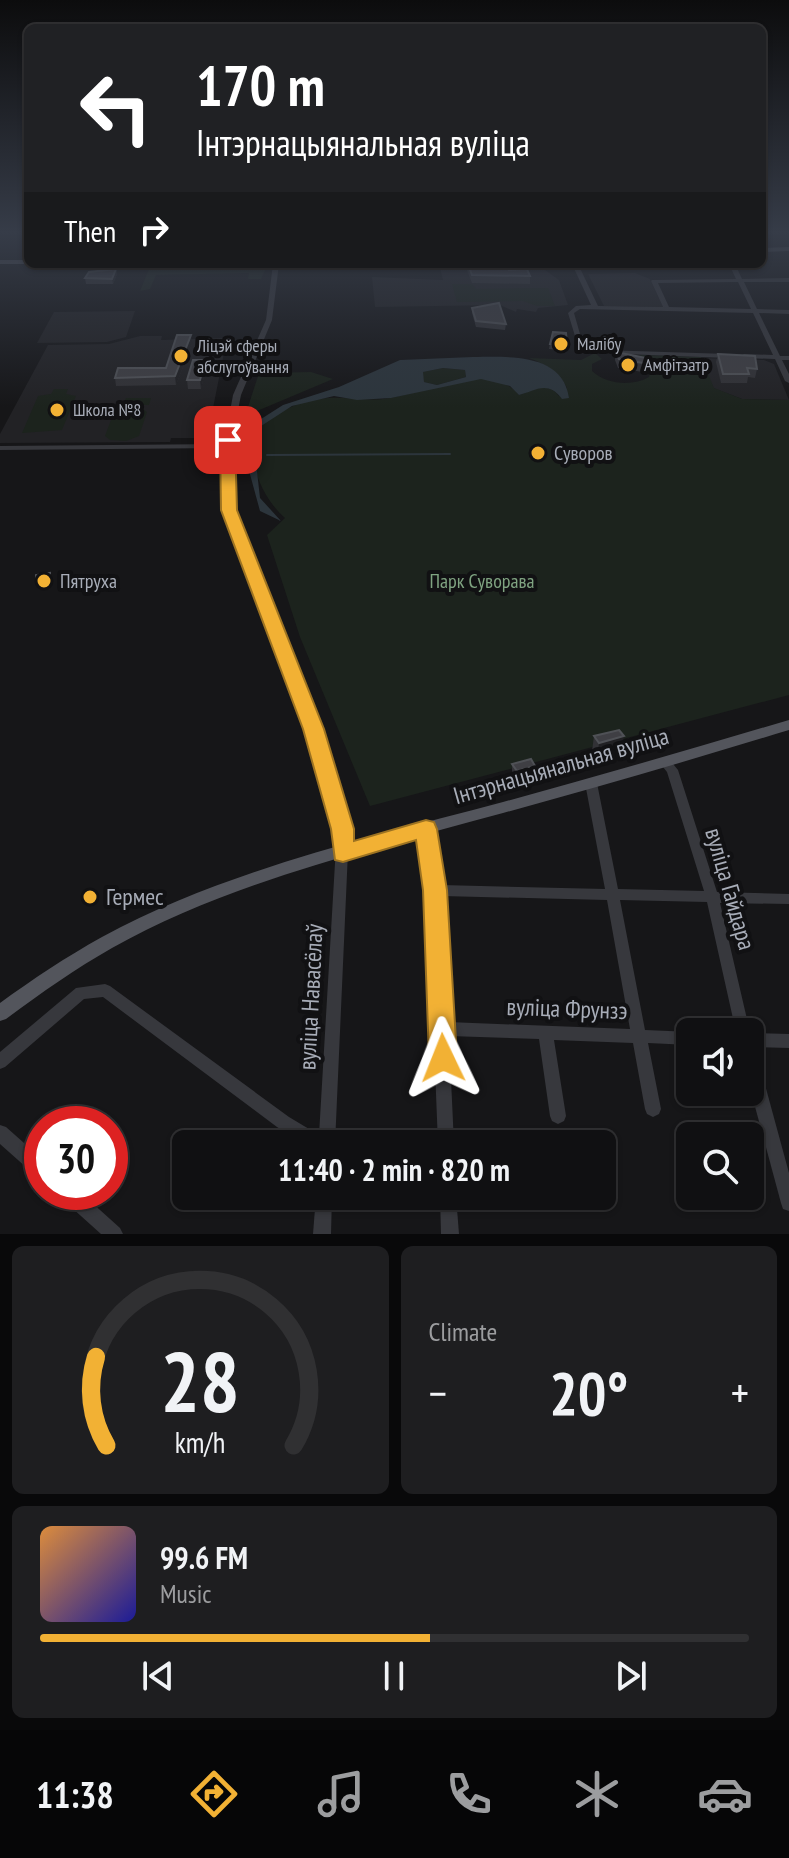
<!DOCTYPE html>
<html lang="en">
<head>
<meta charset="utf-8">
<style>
	:root { --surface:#101012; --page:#1e1e20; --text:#f1f3f6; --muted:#9c9d9f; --line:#303032; --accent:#f2b134 }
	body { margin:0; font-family:"PT Sans Narrow",sans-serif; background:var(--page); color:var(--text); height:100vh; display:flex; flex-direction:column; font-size:30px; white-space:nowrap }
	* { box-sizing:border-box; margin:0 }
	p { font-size:26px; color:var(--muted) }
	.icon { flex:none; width:44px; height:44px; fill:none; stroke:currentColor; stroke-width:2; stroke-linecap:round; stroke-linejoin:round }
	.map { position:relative; height:1234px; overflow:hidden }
	.sheet { display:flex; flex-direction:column; gap:12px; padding:12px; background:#09090a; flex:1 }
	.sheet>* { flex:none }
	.hud { position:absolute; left:24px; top:24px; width:742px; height:244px; border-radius:12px; box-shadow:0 2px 6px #0004,0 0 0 2px var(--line); background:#202124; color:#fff; overflow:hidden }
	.fabs { position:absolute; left:676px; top:1018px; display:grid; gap:16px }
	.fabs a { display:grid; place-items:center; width:88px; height:88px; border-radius:12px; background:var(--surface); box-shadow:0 2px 6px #0004,0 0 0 2px var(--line); font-size:40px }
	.speed { position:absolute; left:24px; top:1106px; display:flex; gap:16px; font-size:40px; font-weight:700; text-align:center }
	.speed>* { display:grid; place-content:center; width:104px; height:104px; border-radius:50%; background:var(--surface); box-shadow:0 2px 6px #0004,0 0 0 2px var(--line); line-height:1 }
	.speed .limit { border:12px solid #d22; background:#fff; color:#111 }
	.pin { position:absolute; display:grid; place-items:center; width:68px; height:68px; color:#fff; margin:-34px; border-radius:16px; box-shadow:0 4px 12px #0006 }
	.me { position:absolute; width:88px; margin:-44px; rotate:358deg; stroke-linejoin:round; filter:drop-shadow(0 0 6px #0008) }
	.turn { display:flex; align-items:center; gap:28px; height:168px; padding:0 40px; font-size:36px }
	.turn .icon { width:104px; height:104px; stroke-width:2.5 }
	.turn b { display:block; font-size:56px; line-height:68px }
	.then { display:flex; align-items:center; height:76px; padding:0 40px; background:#0003; gap:16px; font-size:30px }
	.big { font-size:60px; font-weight:600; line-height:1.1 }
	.sheet .widget { flex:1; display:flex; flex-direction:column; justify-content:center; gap:12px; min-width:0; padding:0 28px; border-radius:12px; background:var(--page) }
	.sheet .dial { align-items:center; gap:0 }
	.dial svg { height:208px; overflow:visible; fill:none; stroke:var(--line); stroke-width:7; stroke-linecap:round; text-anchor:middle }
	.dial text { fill:var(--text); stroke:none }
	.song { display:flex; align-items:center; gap:24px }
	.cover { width:96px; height:96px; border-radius:12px; background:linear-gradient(135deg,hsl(30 70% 55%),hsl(240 70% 35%)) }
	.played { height:8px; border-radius:4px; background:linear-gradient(90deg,var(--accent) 55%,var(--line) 55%) }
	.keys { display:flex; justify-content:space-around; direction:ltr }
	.heat { display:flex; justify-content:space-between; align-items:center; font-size:44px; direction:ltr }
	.sheet .tiles { flex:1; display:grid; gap:12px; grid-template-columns:1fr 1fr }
	.widget:last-child { grid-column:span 2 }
	.trip { position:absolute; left:172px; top:1130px; width:444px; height:80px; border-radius:12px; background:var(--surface); box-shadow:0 2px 6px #0004,0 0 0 2px var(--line); font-weight:600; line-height:80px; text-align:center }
	.tab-bar { display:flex; height:128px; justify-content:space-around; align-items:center; background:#060607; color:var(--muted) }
	.tab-bar .icon { width:56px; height:56px }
	.tab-bar .on { color:var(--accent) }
	.tab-bar b { font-size:36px; color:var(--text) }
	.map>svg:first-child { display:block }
	.built { fill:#222225 }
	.green { fill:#1c231d }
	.water { fill:#2c353c; fill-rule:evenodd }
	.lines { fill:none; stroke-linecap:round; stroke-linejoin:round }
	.stream { stroke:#2c353c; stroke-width:2 }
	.minor { fill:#37383d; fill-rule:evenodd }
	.major { fill:#53555c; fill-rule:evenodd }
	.wall { fill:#323236 }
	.shaded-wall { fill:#212124 }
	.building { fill:#3f3f44; stroke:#4f5156; stroke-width:2 }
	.route { fill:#f2b134; stroke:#9d7322; stroke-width:2 }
	.poi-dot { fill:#f2b134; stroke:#111113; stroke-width:3 }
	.labels { text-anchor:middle; stroke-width:8; stroke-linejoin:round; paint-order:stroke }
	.far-poi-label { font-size:18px; fill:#a8adb8; stroke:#111113; text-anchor:start }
	.poi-label { font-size:20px; fill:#a8adb8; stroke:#111113; text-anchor:start }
	.park-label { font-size:20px; fill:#7fa381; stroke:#111113 }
	.near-street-label { font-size:24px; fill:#a8adb8; stroke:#111113 }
	.near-poi-label { font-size:24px; fill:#a8adb8; stroke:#111113; text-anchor:start }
</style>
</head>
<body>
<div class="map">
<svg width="789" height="1234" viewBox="0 0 789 1234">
	<rect width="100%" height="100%" fill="#161618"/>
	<g class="built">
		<path d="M439 264H520L545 270 559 280 568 305 538 308 536 312 517 309 516 312 500 305 375 307 372 277 443 280Z"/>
		<path d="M635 273 650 279 663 307 604 306 588 274Z"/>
		<path d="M135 311 126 337 107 342 37 343 54 312Z"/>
		<path d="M140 336H162L161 340 227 338 207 438H171L170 442 0 443V434L48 345 109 344Z"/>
		<path d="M701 358 764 360 774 364 789 400 742 399 713 388Z"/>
	</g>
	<g class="green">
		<path d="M162 264H259L267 266 261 279H248L249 273 156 275 150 289 140 291 149 269Z"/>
		<path d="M452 284H472L476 289 548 288 555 306H537L523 301 457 302Z"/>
		<path d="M595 353 602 359 592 364V371C606 384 632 387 649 377L650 370 632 360 641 355 701 357 714 388 742 399 789 400V695L370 806 300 637 267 535 285 518C262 498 247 462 254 431 269 418 288 406 308 401 339 393 360 403 390 398 416 393 457 379 481 379 495 378 510 384 519 395 533 391 546 380 559 396L567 388C559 372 545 364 529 358L581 360Z"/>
		<path d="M443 368 465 370 466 377 437 385 424 382 422 372Z"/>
		<path d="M311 372 333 379 245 416 259 373Z"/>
		<path d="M54 389H68L66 394 76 396 62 430 22 433 38 396 51 394Z"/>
		<path d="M126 398H151L149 405H138L147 412 139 436 126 441 110 440 105 436 114 412 126 406 123 405Z"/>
	</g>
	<path class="water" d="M473 357C507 357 563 352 569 398L562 399C547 379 534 392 519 395L510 386 481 379 391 398 357 400 334 396 292 406 258 428 253 436 260 498 281 521 260 511 248 467 247 428 283 405 339 387 400 360ZM443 368 465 370 466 377 437 385 424 382 423 372Z"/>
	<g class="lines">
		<path class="stream" d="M267 455 450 454"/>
		<g class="minor">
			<path d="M273 264H279L272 320 241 395 232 440 233 510 320 729 349 829 335 1144H305L277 1127 103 997 84 999 5 1067 0 1069V1052L76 988 105 984 110 986 289 1117 319 1135 337 829 308 729 225 510 224 448 0 450V446L224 444 233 395 266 320Z"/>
			<path d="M572 264H578L598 306 663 307 651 281 652 280 736 279 729 264H735L742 279 789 278V282H744L757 309 789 310V314L759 313 780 356H789V360H782L789 374V383L785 381 775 359 744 358 741 356 744 354 773 355 753 313 580 309 574 313 580 334 602 350 728 354 731 356 728 358 598 353 575 336 568 313 576 306 591 305ZM738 282 751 309 669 307 658 283Z"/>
			<path d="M665 758 669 759 678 770 717 892 789 894V904L720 903 750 1032V1033L736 1032 707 902 620 900 645 1030 692 1032H690V1045L648 1043 661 1109 659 1114 653 1117 647 1114 645 1109 633 1043 554 1040 566 1116 564 1121 558 1124 552 1121 550 1116 539 1039 449 1036 454 1144H438L428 890 420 829 422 826 426 824 430 826 432 829 441 885 605 889 585 783 587 780 591 779 595 780 597 783 618 889 704 891 667 772 659 762 661 759ZM442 896 607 900 630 1029 448 1022Z"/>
			<path d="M750 1033 789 1034V1048L750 1047Z"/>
			<path d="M750 1052 755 1054 758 1059 789 1173V1211L783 1209 781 1203 750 1088Z"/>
			<path d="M0 1125 6 1127 42 1159V1178L36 1176 0 1144Z"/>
			<path d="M59 1192H80L120 1228 123 1234H101L61 1198Z"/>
			<path d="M316 1196H332L331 1234H313Z"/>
			<path d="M440 1196H456L459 1234H441Z"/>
		</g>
		<g class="major">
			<path d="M789 247V251L762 252V248Z"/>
			<rect x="0" y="260" width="28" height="4"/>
			<path d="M789 720V730C694 759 599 787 503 813 372 849 231 881 112 948 75 969 41 993 6 1019L0 1021V1003C33 979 66 957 102 937 226 870 368 838 503 802 599 776 694 748 789 720Z"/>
		</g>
	</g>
	<g class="wall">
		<path d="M468 264 509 270 530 276V284L472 283 467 270Z"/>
		<path d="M116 269 117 274 113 284H86L85 278Z"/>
		<path d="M472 308 506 324 505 330 476 327 472 313Z"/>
		<path d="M192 344 176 385 116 386 115 378 166 368Z"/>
		<path d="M550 344 567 345V351L549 349Z"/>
		<path d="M616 352 651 359 649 373 618 368 615 360Z"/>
		<path d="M718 354 757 369 755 378 748 377 747 383H721L716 362Z"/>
		<path d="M206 368 201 389H188L187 380Z"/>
		<path d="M594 736 622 751 597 758 592 751Z"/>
		<path d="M512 764 534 773 516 778 512 771Z"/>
	</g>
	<g class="shaded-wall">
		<path d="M116 269 117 274 113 284 112 279Z"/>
		<path d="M191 335 192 344 176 385 175 376Z"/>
		<path d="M205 360 206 368 201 389 200 380Z"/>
		<path d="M50 573 51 583 36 585V582Z"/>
		<path d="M624 736 622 751 597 758 599 743Z"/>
		<path d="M535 766 534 773 516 778 517 771Z"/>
	</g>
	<g class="building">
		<path d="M468 264H507L509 270 527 269 530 276 472 275Z"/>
		<path d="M116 269 112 279 85 278 89 272Z"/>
		<path d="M499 303 506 324 476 321 472 308Z"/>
		<path d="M553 332 566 333 567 345 550 344Z"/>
		<path d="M177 335H191L175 376 115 378 118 368H166Z"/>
		<path d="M616 352 651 359 650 364 619 359Z"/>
		<path d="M718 354 755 356 757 369 747 368 749 374H723Z"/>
		<path d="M193 360H205L200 380H187Z"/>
		<path d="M50 573V580L36 582V575Z"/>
		<path d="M619 730 624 736 599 743 594 736Z"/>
		<path d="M531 759 535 766 517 771 512 764Z"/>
	</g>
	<linearGradient id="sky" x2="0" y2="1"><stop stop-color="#0c0c0d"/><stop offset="0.57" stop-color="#363c48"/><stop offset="1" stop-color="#363c48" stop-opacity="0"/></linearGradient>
	<rect width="789" height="407" fill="url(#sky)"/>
	<path class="route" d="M228 436 235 440 237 510 324 729 354 829V841L426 820 434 822 437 829 447 890 457 1058 453 1067 443 1071 433 1067 429 1058 423 890 416 840 343 862 335 860 331 829 303 729 221 510 220 440Z"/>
	<g class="poi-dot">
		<circle cx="561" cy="344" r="8"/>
		<circle cx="181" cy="356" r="8"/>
		<circle cx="628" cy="365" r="8"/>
		<circle cx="57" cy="410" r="8"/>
		<circle cx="538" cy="453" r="8"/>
		<circle cx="44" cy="581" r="8"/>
		<circle cx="90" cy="897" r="8"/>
	</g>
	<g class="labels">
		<g class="far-poi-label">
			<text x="577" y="350">Малібу</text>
			<text x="197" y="352">Ліцэй сферы<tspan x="197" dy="21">абслугоўвання</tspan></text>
			<text x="644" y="371">Амфітэатр</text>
			<text x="73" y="416">Школа №8</text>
		</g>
		<g class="poi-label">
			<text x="554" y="460">Суворов</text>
			<text x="60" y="588">Пятруха</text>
		</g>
		<g class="park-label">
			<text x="482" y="588">Парк Суворава</text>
		</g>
		<g class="near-street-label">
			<text transform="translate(561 766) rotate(-16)" y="8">Інтэрнацыянальная вуліца</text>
			<text transform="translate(730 889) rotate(74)" y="8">вуліца Гайдара</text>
			<text transform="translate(311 997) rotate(-87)" y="8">вуліца Навасёлаў</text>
			<text transform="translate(567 1009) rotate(2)" y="8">вуліца Фрунзэ</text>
		</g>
		<g class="near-poi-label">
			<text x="106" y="905">Гермес</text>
		</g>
	</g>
</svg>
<div class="fabs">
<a><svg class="icon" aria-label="sound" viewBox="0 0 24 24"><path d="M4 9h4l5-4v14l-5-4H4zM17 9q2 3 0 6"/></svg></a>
<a><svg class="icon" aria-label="search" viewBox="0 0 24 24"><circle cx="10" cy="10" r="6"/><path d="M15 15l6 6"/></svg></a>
</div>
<div class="speed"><div class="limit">30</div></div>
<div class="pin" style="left:228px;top:440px;background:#d93025"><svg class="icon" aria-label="arrive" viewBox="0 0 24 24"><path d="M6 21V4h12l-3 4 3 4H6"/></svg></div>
<svg class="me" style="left:443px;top:1058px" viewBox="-20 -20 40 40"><path d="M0-17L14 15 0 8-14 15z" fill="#f2b134" stroke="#fff" stroke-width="4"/></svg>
<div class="trip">11:40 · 2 min · 820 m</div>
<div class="hud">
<div class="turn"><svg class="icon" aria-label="left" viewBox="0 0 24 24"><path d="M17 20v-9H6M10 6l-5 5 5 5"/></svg><div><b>170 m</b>Інтэрнацыянальная вуліца</div></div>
<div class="then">Then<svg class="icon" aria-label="right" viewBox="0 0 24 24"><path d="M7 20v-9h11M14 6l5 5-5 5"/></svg></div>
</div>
</div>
<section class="sheet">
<div class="tiles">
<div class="widget dial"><svg viewBox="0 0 100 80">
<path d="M14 69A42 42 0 1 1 86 69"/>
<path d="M14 69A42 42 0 0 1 10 35" stroke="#f2b134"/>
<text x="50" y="56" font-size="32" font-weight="700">28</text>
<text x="50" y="72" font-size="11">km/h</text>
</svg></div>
<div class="widget"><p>Climate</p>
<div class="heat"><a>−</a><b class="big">20°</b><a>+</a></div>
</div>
<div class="widget">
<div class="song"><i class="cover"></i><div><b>99.6 FM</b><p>Music</p></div></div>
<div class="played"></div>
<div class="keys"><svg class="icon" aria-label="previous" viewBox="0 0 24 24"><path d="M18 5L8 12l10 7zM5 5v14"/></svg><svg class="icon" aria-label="pause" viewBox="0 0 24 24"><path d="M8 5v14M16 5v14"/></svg><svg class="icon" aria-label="next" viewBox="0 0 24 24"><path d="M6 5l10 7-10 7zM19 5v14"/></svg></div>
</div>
</div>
</section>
<nav class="tab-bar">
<b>11:38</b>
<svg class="icon on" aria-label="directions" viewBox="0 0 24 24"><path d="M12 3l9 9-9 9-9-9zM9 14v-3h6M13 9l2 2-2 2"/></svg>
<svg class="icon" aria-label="music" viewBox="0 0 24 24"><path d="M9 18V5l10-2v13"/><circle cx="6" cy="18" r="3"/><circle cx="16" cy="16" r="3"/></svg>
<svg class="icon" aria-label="phone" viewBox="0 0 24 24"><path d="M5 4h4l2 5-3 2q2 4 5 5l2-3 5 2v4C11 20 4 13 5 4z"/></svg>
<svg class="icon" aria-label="climate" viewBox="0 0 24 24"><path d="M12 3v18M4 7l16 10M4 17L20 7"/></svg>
<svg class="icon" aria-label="car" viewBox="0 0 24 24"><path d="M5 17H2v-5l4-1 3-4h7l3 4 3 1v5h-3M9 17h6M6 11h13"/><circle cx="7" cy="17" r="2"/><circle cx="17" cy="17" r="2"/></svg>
</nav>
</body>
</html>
